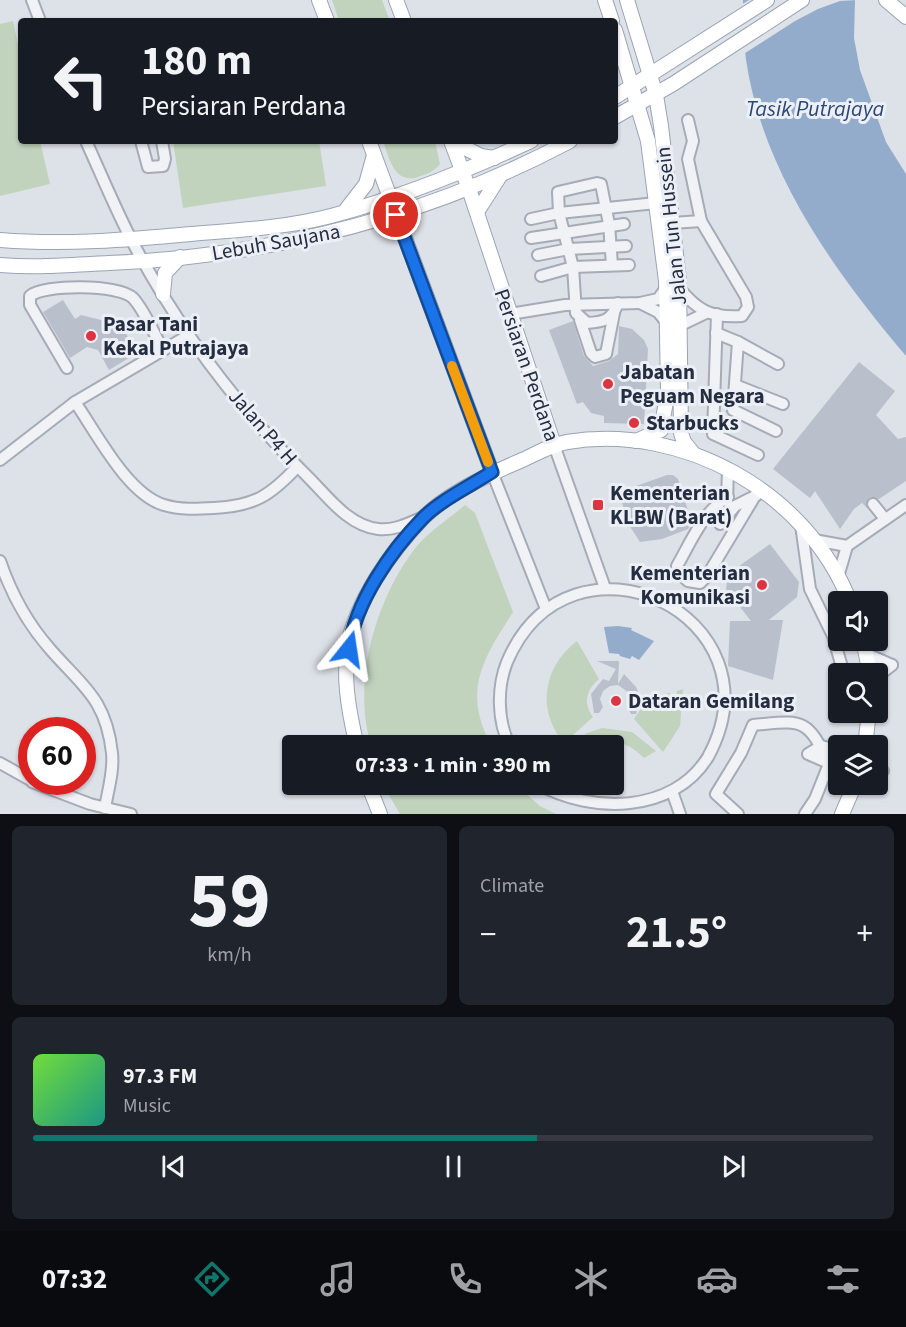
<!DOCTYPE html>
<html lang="en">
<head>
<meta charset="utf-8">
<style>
	:root { --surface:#171b24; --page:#20242c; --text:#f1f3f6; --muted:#9ea1a6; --line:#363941; --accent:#0f766e }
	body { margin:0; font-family:"Source Sans 3",sans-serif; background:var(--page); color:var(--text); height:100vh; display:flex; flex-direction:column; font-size:22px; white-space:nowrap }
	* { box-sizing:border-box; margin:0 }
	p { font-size:20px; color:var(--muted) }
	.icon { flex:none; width:33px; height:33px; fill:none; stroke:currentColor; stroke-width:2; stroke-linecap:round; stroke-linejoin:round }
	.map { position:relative; height:814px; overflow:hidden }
	.panel { display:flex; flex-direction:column; gap:12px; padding:12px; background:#0d0f14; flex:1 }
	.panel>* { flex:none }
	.guide { position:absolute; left:18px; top:18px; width:600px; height:126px; border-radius:6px; box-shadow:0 2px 4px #0004; background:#171b24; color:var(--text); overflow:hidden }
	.buttons { position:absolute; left:828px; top:591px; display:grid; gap:12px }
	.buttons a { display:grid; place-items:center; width:60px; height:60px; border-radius:6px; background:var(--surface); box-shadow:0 2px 4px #0004; font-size:30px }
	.speed { position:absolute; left:18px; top:717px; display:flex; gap:12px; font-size:30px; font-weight:700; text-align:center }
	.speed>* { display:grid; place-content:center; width:78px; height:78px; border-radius:50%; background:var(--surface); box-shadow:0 2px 4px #0004; line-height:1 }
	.speed .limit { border:9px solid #d22; background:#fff; color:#111 }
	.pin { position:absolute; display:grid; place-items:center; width:51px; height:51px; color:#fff; margin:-26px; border:3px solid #fff; border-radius:50%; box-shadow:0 2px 6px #0007 }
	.me { position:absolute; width:66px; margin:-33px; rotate:15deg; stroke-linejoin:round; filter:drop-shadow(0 0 4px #0008) }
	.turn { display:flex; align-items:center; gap:21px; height:126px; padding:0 24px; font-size:27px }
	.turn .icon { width:78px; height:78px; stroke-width:2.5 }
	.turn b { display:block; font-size:42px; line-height:51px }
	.big { font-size:45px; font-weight:700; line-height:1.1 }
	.panel .widget { flex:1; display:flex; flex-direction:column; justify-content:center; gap:9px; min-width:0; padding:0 21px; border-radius:9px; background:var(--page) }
	.panel .dial { align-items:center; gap:0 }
	.dial b { font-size:78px; line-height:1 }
	.song { display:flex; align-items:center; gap:18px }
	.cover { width:72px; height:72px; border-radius:9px; background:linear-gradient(135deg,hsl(100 70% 55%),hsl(170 70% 35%)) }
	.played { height:6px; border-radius:3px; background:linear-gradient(90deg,var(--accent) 60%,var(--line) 60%) }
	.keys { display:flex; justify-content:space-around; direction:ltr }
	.heat { display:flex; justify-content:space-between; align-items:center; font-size:33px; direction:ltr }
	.panel .tiles { flex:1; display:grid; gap:12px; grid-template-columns:1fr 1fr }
	.widget:last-child { grid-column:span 2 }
	.trip { position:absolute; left:282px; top:735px; width:342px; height:60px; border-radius:6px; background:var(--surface); box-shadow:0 2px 4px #0004; font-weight:700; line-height:60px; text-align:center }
	.menu { display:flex; height:96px; justify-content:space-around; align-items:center; background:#090b0e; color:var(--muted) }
	.menu .icon { width:42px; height:42px }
	.menu .on { color:var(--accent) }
	.menu b { font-size:27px; color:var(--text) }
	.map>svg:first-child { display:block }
	.green { fill:#c1d3bd }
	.water { fill:#94accc }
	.pier { fill:#dde1e8 }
	.building { fill:#babfcc }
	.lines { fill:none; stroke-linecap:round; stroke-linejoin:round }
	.minor-casing { stroke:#a6abb6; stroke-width:14 }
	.major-casing { stroke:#9ba4b5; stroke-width:16 }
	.minor { stroke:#f0f2f6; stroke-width:10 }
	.major { stroke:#fff; stroke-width:14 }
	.route-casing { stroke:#114b97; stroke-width:15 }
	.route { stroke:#1a73e8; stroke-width:10 }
	.slow { stroke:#f59e0b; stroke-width:10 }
	.poi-dot { fill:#db3542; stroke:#ecf0f6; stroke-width:2 }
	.labels { text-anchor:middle; stroke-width:6; stroke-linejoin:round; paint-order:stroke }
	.street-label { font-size:21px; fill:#252d40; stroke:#ecf0f6 }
	.poi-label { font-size:21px; font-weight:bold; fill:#252d40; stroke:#ecf0f6; text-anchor:start }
	.water-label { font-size:22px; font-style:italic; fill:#2b4878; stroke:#ecf0f6 }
</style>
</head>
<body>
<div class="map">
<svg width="906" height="814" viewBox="0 0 906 814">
	<rect width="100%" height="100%" fill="#dde1e8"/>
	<g class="green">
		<path d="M332 0H382L390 21H339Z"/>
		<path d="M13 21 21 58V141H40L50 184 0 196V24Z"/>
		<path d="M173 141H319L326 186 183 208Z"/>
		<path d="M383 141H435L440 164C434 171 430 173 421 176 395 186 390 161 383 141Z"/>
		<path d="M465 505 475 513 513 612C483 659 462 691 491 745H371C352 683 375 602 413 551 426 533 449 519 465 505Z"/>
		<path d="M577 641 599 679C586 690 583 703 593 717L564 743C536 710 543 667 577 641Z"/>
		<path d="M683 689 680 726 663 752 634 719 641 709 642 698 670 693 671 705H676L677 691Z"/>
		<path d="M602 728 632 732 656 751 644 758C617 731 602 746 570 745L587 733Z"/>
		<path d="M383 785H516L540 806 556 814H400Z"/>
	</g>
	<g class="water">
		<path d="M743 0H855L854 38 860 70 886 142 906 174V356C822 257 737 136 743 0Z"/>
		<path d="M618 626 632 628 631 630 654 641 639 660 632 656 630 659 620 656 619 654 609 653 604 627Z"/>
	</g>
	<path class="pier" d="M749 0H858L840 1 818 9 795 21 742 55 738 35 739 6Z"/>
	<g class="building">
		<path d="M63 300 75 319 81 315 121 325 137 353 109 370 98 350 87 347 70 358 43 312Z"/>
		<path d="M573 321 584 356 593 366 609 361 618 354 619 326 632 329 644 340 648 349 644 424 604 423V416L591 413 583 402 577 404 549 330Z"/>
		<path d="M859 362 895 391 876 415 898 439 906 437V481L879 499 869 498 867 508 862 503 854 509 840 529 815 491 810 498 773 469Z"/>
		<path d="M667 475H673L678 479 692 523 688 529 662 539 640 542 629 525 620 496 625 490Z"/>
		<path d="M770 544 799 582 797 597 769 620H783L773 680 728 666 730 621H751L726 589 728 574Z"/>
		<path d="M597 661H619L618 684 624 674 636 687 640 696 636 714H631L628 708 630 700 628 692 618 685 610 686 603 691 600 699 603 707 599 713H594L591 694 603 679 609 681 616 669Z"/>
	</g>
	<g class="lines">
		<g class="minor-casing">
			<g id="minor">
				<path d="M32 0 40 21"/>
				<path d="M86 141C101 174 115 208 132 241 178 328 239 409 309 478 328 497 349 526 378 529 393 531 407 524 421 518"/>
				<path d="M141 141 148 167 163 166 165 159 162 141"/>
				<path d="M531 219 559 213 656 203"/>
				<path d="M672 223 701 221"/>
				<path d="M531 238 624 224"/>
				<path d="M538 255 569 249 626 246"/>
				<path d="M612 265 609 224 601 184 597 183 558 192 559 213 573 267 576 313 587 323C604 322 612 320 618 303"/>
				<path d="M541 276 573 267 629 265"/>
				<path d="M679 288C698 311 711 318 742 316L748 307 746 297 701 221 688 159 693 141 688 120"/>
				<path d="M640 303 658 312 666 322"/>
				<path d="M510 314 565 305 640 303 658 299 666 288"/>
				<path d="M717 314 713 434 758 455"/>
				<path d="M580 320 591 353 595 357 606 354 614 313"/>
				<path d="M681 325 706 313"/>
				<path d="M716 333 738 342 733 410 776 431"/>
				<path d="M738 342 778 364"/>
				<path d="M67 368 30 305V296C44 284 119 284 133 298 145 311 154 334 163 350"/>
				<path d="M735 385 783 404"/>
				<path d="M75 402C96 432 127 494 164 505 180 510 197 509 214 508 254 506 270 496 297 467"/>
				<path d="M554 445 605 588"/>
				<path d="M0 460 75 402 189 335"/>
				<path d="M492 472 546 609"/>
				<path d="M728 497C703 511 691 542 677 566L679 573 688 581 700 583 707 576 755 496"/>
				<path d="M727 501 728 469"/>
				<path d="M873 504 885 519"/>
				<path d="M720 524 735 506 757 495"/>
				<path d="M801 525 810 589 833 636 844 674"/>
				<path d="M814 540 847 546 906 505"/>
				<path d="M0 561C11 593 27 623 50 649 82 686 106 698 112 753 114 771 108 790 105 808"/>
				<path d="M838 577 847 546"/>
				<path d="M867 654 892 665"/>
				<path d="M878 676 892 665"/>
				<path d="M510 746C497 721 497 687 507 662 570 514 785 615 708 757 673 814 591 814 538 784"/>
				<path d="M838 750 821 746 808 754 838 767"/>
				<path d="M0 763 32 781"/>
				<path d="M878 765 883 771"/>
				<path d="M32 782 90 804 131 814"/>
				<path d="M673 794 680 814"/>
				<path d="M738 814 716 794 741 753 753 725C801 721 807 716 829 764L815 799 805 814"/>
			</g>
		</g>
		<g class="major-casing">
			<g id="major">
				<path d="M319 0 327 21"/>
				<path d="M396 0 404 21"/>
				<path d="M605 0 612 21"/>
				<path d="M627 0 656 95 661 126 679 280 681 433 684 442 693 453"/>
				<path d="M886 0 906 17"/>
				<path d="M615 30 648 141 666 281 668 390 661 430 636 441"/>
				<path d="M615 97 767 0"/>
				<path d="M615 117 673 84 802 0"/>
				<path d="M369 141 492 472"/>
				<path d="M451 141 469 189 554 445"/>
				<path d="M451 141 481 156 494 158"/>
				<path d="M345 211 366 184 374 155"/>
				<path d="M477 212 500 176"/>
				<path d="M0 240C64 245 127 240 191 234 238 230 285 228 331 216 400 198 466 171 531 141"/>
				<path d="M0 265C36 268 73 265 109 263 273 256 425 218 570 141"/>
				<path d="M163 294 165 273 180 257"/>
				<path d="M863 640 870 674"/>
				<path d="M357 746C348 709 341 670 351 633 362 593 394 548 423 518 447 494 489 474 520 461 536 454 550 445 567 442 683 423 807 492 850 602"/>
				<path d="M865 746 869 712"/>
				<path d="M368 784 380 814"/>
				<path d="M842 814 855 784"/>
			</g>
		</g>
		<use href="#minor" class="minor"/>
		<use href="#major" class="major"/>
	</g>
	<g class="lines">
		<g class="route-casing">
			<path id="route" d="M349 649C355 602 391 551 423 518 441 500 470 486 492 472L396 215"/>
		</g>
		<use href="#route" class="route"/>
		<path class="slow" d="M452 366 488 462"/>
	</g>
	<g class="poi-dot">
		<circle cx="91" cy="336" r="6"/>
		<circle cx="608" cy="384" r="6"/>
		<circle cx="634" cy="423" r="6"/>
		<rect x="592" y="499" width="12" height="12" rx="3"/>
		<circle cx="762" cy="585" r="6"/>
		<circle cx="616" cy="701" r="6"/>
	</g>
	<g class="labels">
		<g class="street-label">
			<text transform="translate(671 226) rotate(-96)" y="7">Jalan Tun Hussein</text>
			<text transform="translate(276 242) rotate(-10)" y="7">Lebuh Saujana</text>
			<text transform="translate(527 365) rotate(71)" y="7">Persiaran Perdana</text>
			<text transform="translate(263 427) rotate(49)" y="7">Jalan P4 H</text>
		</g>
		<g class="poi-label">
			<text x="103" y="331">Pasar Tani<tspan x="103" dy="24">Kekal Putrajaya</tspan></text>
			<text x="620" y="379">Jabatan<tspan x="620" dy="24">Peguam Negara</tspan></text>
			<text x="646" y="430">Starbucks</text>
			<text x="610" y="500">Kementerian<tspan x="610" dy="24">KLBW (Barat)</tspan></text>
			<text x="750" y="580" text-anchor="end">Kementerian<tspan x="750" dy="24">Komunikasi</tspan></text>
			<text x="628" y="708">Dataran Gemilang</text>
		</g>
		<g class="water-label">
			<text x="815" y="116">Tasik Putrajaya</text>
		</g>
	</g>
</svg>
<div class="buttons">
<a><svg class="icon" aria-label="sound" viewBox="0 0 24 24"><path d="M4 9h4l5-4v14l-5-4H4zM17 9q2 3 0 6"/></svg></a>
<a><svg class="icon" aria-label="search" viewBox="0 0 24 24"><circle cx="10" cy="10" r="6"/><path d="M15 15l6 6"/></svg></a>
<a><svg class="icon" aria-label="layers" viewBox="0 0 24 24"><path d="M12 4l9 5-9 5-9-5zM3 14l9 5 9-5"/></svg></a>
</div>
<div class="speed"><div class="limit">60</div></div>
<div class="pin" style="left:396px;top:215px;background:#d93025"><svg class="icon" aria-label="arrive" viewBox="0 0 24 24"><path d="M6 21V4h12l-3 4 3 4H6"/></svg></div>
<svg class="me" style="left:349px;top:649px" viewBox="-20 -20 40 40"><path d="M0-17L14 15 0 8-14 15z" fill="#1a73e8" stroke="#fff" stroke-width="4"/></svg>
<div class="trip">07:33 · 1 min · 390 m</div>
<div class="guide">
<div class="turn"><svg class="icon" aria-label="left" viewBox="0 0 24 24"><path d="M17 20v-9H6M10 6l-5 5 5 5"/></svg><div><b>180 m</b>Persiaran Perdana</div></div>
</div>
</div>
<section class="panel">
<div class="tiles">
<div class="widget dial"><b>59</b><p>km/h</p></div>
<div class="widget"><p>Climate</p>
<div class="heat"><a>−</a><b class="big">21.5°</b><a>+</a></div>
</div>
<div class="widget">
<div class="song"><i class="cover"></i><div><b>97.3 FM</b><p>Music</p></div></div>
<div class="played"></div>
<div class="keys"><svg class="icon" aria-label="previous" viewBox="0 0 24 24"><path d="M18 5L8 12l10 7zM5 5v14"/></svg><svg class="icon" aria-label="pause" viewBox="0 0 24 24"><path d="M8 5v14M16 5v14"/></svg><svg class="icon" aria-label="next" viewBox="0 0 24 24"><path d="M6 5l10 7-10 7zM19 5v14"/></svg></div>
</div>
</div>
</section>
<nav class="menu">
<b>07:32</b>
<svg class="icon on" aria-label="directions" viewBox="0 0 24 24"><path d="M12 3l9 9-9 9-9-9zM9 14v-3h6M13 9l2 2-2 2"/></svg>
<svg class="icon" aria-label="music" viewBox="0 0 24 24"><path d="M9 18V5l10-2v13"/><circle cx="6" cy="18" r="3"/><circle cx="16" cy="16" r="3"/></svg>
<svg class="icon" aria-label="phone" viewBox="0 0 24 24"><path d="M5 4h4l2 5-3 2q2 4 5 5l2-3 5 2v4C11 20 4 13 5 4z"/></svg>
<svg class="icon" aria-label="climate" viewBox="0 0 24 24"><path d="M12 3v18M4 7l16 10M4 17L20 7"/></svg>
<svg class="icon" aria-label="car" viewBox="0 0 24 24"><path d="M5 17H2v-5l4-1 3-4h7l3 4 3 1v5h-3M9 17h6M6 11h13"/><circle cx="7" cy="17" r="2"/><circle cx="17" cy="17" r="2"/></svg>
<svg class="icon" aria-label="filters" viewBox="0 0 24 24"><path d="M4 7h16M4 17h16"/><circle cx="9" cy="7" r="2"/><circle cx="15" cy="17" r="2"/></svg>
</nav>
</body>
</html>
